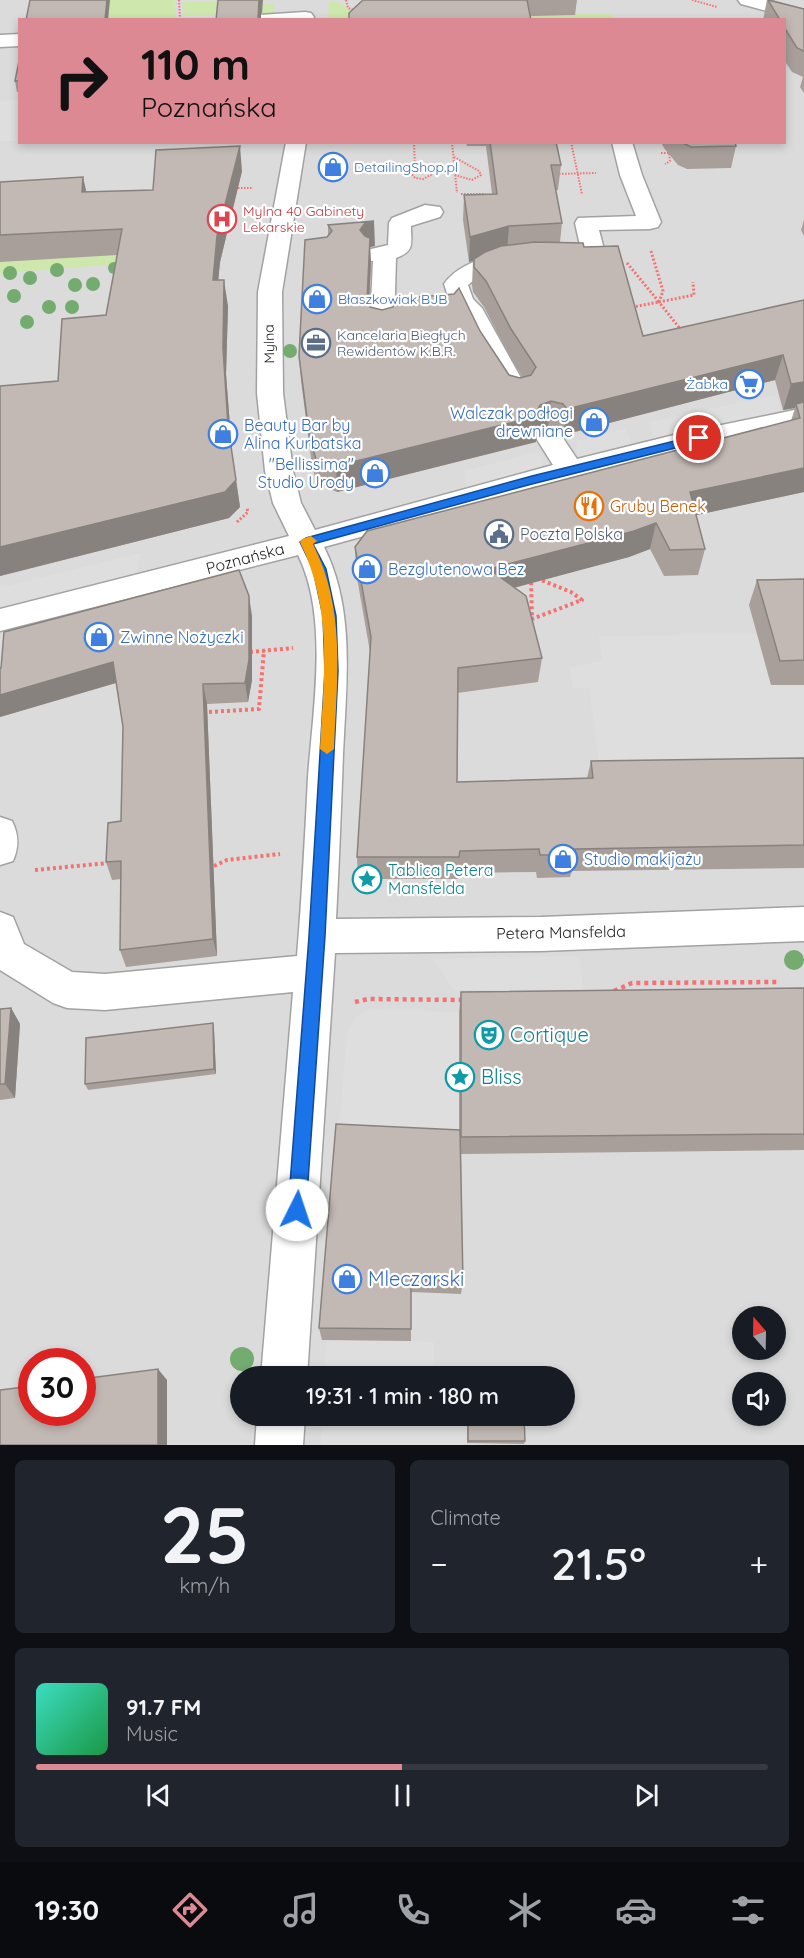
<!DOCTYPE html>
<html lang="en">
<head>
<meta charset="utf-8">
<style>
	:root { --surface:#171b24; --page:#20242c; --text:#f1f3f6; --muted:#9ea1a6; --line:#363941; --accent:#dc8993 }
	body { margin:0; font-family:Quicksand,sans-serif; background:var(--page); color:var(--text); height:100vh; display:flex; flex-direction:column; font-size:22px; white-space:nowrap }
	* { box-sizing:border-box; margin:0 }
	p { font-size:20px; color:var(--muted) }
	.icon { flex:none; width:33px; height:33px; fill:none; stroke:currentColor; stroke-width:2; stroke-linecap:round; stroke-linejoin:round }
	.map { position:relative; height:1445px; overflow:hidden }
	.details { display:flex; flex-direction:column; gap:15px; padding:15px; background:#0d0f14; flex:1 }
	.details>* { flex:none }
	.top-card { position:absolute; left:18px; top:18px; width:768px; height:126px; border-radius:0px; box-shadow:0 3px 9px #0003; background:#dc8993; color:#111; overflow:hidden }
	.needle { width:39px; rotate:340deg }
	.controls { position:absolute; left:732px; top:1306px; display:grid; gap:12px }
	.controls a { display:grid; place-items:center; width:54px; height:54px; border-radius:50%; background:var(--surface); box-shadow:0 3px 9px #0003; font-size:30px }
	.speed { position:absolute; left:18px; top:1348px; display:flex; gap:12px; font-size:30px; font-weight:700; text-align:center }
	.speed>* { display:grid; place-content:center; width:78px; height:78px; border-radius:50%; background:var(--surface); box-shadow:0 3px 9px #0003; line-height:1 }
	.speed .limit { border:9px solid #d22; background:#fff; color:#111 }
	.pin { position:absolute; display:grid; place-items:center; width:51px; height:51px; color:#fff; margin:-26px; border:3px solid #fff; border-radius:50%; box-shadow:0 2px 6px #0007 }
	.me { position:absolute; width:66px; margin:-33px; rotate:4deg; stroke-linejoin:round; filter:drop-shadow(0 0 4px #0008) }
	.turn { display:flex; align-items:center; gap:21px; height:126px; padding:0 24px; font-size:27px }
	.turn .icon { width:78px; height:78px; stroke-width:2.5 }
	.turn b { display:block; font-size:42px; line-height:51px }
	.big { font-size:45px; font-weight:600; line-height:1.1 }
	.details .widget { flex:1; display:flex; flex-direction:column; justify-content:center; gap:9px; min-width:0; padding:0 21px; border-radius:9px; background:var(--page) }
	.details .dial { align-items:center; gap:0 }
	.dial b { font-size:78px; line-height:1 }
	.song { display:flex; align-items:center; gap:18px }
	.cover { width:72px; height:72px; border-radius:9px; background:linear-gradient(135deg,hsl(170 70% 55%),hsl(140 70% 35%)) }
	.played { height:6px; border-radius:3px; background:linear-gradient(90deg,var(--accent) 50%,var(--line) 50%) }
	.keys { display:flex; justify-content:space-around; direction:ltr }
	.heat { display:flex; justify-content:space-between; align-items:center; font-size:33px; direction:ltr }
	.details .tiles { flex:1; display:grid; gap:15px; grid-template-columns:1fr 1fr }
	.widget:last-child { grid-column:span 2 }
	.trip { position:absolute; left:230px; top:1366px; width:345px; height:60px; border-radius:30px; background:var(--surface); box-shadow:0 3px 9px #0003; font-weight:600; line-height:60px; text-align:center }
	.menu { display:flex; height:96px; justify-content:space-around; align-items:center; background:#090b0e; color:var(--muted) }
	.menu .icon { width:42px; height:42px }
	.menu .selected { color:var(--accent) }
	.menu b { font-size:27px; color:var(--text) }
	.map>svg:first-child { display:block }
	.residential { fill:#dcdbdb; fill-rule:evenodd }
	.grass { fill:#cee7ac }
	.parking { fill:#dedede }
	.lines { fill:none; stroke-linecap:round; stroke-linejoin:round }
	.minor-casing { stroke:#a2a2a2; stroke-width:3 }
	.path-far3 { stroke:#f47270; stroke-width:2; stroke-dasharray:1.5 1.5; stroke-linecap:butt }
	.path-far2 { stroke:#f47270; stroke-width:3; stroke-dasharray:2 2; stroke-linecap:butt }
	.path-far1 { stroke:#f47270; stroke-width:4; stroke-dasharray:3 3; stroke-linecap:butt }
	.path { stroke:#f47270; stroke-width:4.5; stroke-dasharray:4 4; stroke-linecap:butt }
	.minor { fill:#fff; fill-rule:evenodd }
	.tree { fill:#74ab6f }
	.wall { fill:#a89f9b }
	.shaded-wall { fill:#88827e }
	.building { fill:#c3b9b4; stroke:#88827e; stroke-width:1.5 }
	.route { fill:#1a73e8; stroke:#114b97; stroke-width:1.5 }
	.slow { fill:#f59e0b }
	.labels { text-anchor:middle; stroke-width:4.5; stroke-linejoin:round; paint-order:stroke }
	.far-shop-label { font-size:14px; fill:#366cbe; stroke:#fff; text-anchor:start }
	.far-health-label { font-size:14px; fill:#be3a42; stroke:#fff; text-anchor:start }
	.far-service-label { font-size:14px; fill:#4e5e75; stroke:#fff; text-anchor:start }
	.far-street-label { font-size:14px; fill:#1e1e1e; stroke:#fff }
	.shop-label { font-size:16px; fill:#366cbe; stroke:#fff; text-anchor:start }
	.food-label { font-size:16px; fill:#c56008; stroke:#fff; text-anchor:start }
	.service-label { font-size:16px; fill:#4e5e75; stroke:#fff; text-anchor:start }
	.street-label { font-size:16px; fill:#1e1e1e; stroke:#fff }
	.culture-label { font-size:16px; fill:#0d838f; stroke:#fff; text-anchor:start }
	.near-culture-label { font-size:20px; fill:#0d838f; stroke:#fff; text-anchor:start }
	.near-shop-label { font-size:20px; fill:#366cbe; stroke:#fff; text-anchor:start }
</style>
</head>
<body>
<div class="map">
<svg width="804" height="1445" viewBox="0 0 804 1445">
	<rect width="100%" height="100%" fill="#eeeae4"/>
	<path class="residential" d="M0 0H804V1445H0ZM20 20H784V142H20ZM742 1317H776V1350H742ZM32 1362H82V1413H32ZM240 1377H564V1416H240ZM742 1383H776V1416H742Z"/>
	<g class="grass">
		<path d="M71 0H175L176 19 66 20Z"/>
		<path d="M183 0 194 2 226 0 227 6 273 4 275 14 184 15Z"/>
		<path d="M329 2H339L351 11 612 14 614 19 328 20Z"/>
		<path d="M225 243 221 257 0 273V262Z"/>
	</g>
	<g class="parking">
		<path d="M19 100V141H0V101Z"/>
		<path d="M775 395 779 401 781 412 653 441 650 422Z"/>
		<path d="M625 429 629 435 631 447 576 461 577 441Z"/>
		<path d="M537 452 542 458V470L466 488 464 471Z"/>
		<path d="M141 553 136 574 0 609V588Z"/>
		<path d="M757 634 771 685H804V767L600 769 589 688H573L570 668 602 661 599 636Z"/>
		<path d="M574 956 580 960 583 989 454 990 433 959Z"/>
		<path d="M372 1009 459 1012V1147L338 1141 347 1032 356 1016Z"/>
		<path d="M326 1340 434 1342V1377H324Z"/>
		<path d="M322 1416H467V1445H321Z"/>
	</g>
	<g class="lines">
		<g class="minor-casing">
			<g id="minor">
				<path d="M738 0H767L804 10V21L741 4Z"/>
				<path d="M305 12 311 13 314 17 312 20H250L259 15Z"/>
				<path d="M20 34V46L0 47V35Z"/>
				<path d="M286 142H306L282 292 283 393 293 471 301 503 315 530 553 465 536 438 539 432 549 429 559 432 577 459 678 434 804 408V424L615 467 324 547C356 611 346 685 343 754 341 809 339 864 336 919L541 917 804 907V941L541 951 335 953 307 1377H261L293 992 105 1010 67 1008 53 1003 0 970V912L13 917 24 944 72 972 105 974 297 956C302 897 305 837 308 777 313 709 329 617 298 555L0 631V609L289 536 273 503 265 471 257 393 258 292Z"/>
				<path d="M612 142H632L642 175 661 222 658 227 650 229 599 230 606 257 602 262C559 273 505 252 468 285L473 299 482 308 521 378 517 384 508 386 499 384 481 356 460 312 450 302 444 284C469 248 542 250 581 250L575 223 578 218 636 216 620 175Z"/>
				<path d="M425 205 440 207 443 212 440 217 411 226C411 244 415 251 396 258L394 326 391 331 382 333 373 331 370 326 373 261 367 260 363 255 367 250 388 245 389 223 392 218Z"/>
				<path d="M0 817 12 821C19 835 19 847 13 861L0 865Z"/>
				<path d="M257 1416H305L303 1445H255Z"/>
			</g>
		</g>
		<g class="path-far3">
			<path d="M179 0 180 20"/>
			<path d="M346 0 348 8 357 11"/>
			<path d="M692 0 717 7"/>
			<path d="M414 142 415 170"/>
			<path d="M452 142 457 193"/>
			<path d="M571 142 582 194"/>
			<path d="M661 153H669L670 161 665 164"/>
			<path d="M454 157 479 171 481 175 472 180 455 175"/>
			<path d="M418 169 428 170 431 175 423 179 415 178 411 173Z"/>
			<path d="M556 174 596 173"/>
			<path d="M238 188H253"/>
			<path d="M461 194H485L486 198"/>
		</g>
		<g class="path-far2">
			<path d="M651 251 663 291 659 302 681 330"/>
			<path d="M627 263 659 302 633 307"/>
			<path d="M659 302 694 295 693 282"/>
			<path d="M237 522 248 512 247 508"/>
		</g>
		<g class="path-far1">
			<path d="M531 576 571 592 582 600 532 619Z"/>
			<path d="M250 652 293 648"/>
			<path d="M209 712 259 709 264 650"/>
			<path d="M214 866 227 860 280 854"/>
			<path d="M35 870 108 863"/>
		</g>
		<g class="path">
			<path d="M614 991 632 983 777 982"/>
			<path d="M355 1002 368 999 464 1000"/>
			<path d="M235 1406 238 1383"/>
		</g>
		<use href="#minor" class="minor"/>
	</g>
	<g class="tree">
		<circle cx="114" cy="268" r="6"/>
		<circle cx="57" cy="270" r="7"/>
		<circle cx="10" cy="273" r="7"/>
		<circle cx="30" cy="278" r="7"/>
		<circle cx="93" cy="284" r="7"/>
		<circle cx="75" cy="285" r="7"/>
		<circle cx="14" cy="296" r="7"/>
		<circle cx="49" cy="307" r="7"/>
		<circle cx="72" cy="307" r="7"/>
		<circle cx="27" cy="322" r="7"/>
		<circle cx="290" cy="351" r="7"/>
		<circle cx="794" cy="960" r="10"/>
		<circle cx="242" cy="1359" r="12"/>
	</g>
	<g class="wall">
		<path d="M363 0H577L575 15 531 16Z"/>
		<path d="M767 0 804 9V93L800 87 803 77 792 72 784 60V20H763Z"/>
		<path d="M20 56V92H17L15 81Z"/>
		<path d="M466 142H556L561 165 558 190H556L562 223 560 242 584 247 643 336 804 300V492L696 515 705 549 698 575 664 576 650 549 629 557 514 587 542 658 538 682 457 693V782L587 778 591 761 804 758V868L572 871 570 877 537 878 536 872 458 873V879H358L357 857 370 652 356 572 355 547 791 421 795 408 783 410 775 380 563 435 560 430 548 427 537 431 536 442 337 492 317 484 312 466 301 381 299 356 328 236V225L375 246 370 247 371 263 369 303 370 307 480 331 509 375 520 378H523L509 355 484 307 473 292 472 285 473 261 469 262 463 220 464 195 492 194 486 146H467Z"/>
		<path d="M661 142H735L736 146 731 168 687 169 678 165 664 148Z"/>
		<path d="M242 171 220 262 218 280 228 306 226 374 232 452 240 507 229 518 0 576V386L58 381 106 315 117 255 0 262V182L87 192 153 190Z"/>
		<path d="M804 220V236L801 230Z"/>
		<path d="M804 579V685H771L749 605 757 580Z"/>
		<path d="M252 616V680L248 702 207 704 217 956 126 967 120 950 121 879 112 880 106 862 121 821 123 727 116 683 0 717V668Z"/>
		<path d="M804 988V1150L461 1154 463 1281 461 1294 411 1292V1341L322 1340 319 1328 459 1130V1012L461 992Z"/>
		<path d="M11 1008 20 1024 15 1098 0 1100V1009Z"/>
		<path d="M214 1029 216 1074 88 1090 85 1084Z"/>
		<path d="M467 1416H524L525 1441 524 1444 467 1443Z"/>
	</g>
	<g class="shaded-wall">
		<path d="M107 0H110L108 20H105Z"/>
		<path d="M246 0H263L262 13H261V20H258Z"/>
		<path d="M240 146 242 171 220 262 216 306 213 280 217 236Z"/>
		<path d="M83 177 89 203 82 192Z"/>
		<path d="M374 221 375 246 370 247 371 263 368 326 367 300 360 230 365 223Z"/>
		<path d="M509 226 507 251 469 262 470 237Z"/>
		<path d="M224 280 228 306 226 374 232 452 228 426 223 348Z"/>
		<path d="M783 355 775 380 563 435 567 409Z"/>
		<path d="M804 382V404H796L795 408 783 410 791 384Z"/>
		<path d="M551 401 548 427 537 431 536 442 337 492 336 466 537 411 540 405Z"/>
		<path d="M804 468V492L683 518 690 492Z"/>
		<path d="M236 480 240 507 229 518 0 576V547Z"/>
		<path d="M656 523 650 549 629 557 487 595 489 569Z"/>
		<path d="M249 596 252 616V680L248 702 245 683Z"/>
		<path d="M113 662 119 682 0 717V695Z"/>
		<path d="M203 684 207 704 217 956 213 939Z"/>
		<path d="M11 1008 20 1024 15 1098 5 1084Z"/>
		<path d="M213 1023 214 1029 216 1074 214 1069Z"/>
		<path d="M158 1369 167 1380V1445H158Z"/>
	</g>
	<g class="building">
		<path d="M30 0H107L105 20H26Z"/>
		<path d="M218 0H259L258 20H216Z"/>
		<path d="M363 0H527L531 20H349V13Z"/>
		<path d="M768 0 804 9V51L797 48 784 27V20H780Z"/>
		<path d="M20 56V81H15Z"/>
		<path d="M490 142H556L561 165H551L562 223 509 226 470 237 464 195 497 194Z"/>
		<path d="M681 142H735L736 146 691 147Z"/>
		<path d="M240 146 217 236 213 280H224L223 348 228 426 236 480 225 492 0 547V386L58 381 62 319 106 315 122 229 0 235V182L83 177 82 192 153 190 156 150Z"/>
		<path d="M374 221 365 223 360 230 365 236 370 238 367 300 370 307 382 310 393 307 396 299 454 294 459 288 480 331 509 375 520 378 531 375 536 367 511 329 486 281 474 267V259L485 252 501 246 535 242 583 243 584 247 618 246 643 336 804 300V382L791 384 783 355 567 409 563 404 551 401 540 405 537 411 538 416 336 466 316 459 310 440 299 356 305 240 327 237 332 231 328 225Z"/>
		<path d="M804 402V468L690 492 705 549 670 550 656 523 634 531 489 569 526 596 542 658 458 668 457 782 593 778 591 761 804 758V845L575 849V855H540L539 849 460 851 459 857H357L371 637 355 547 367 531 800 418 796 404Z"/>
		<path d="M239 570 249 596V660L245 683 203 684 213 939 120 950 121 861 106 862 108 823 121 821 123 727 113 662 0 695V668H1L4 632Z"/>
		<path d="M804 579V660L780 661 757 580Z"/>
		<path d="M804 988V1134L461 1137V992Z"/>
		<path d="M11 1008 5 1084H0V1009Z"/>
		<path d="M213 1023 214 1069 85 1084 86 1038Z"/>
		<path d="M336 1124 460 1130 463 1281 411 1279V1329L319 1328Z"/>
		<path d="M158 1369V1445H0V1390L32 1386V1413H82V1379Z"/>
		<path d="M468 1416H524L525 1441H468Z"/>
	</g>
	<path class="route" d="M699 435 705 438 703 441 532 484 313 544 326 569 336 616 338 671 325 936 306 1210 303 1216 297 1219 290 1216 288 1210 309 936 325 671 323 616 313 569 300 542 306 538 532 476Z"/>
	<path class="slow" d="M311 536 317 541 313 544C346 610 337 677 334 749L327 754 320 749C324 675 333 610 300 542L302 539Z"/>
	<defs>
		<g id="shop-ring" transform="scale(1.5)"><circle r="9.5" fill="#fff" stroke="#3f7fe0" stroke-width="1.5"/><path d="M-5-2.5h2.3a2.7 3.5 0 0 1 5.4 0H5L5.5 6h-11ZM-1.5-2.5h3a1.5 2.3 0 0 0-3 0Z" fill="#3f7fe0"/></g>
		<g id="hospital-ring" transform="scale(1.5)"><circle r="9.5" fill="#fff" stroke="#e0444e" stroke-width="1.5"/><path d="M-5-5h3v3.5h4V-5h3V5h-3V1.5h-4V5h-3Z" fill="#e0444e"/></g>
		<g id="office-ring" transform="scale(1.5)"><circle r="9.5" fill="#fff" stroke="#5c6f8a" stroke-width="1.5"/><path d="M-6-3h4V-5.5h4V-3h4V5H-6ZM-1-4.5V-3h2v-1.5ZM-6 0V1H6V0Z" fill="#5c6f8a"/></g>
		<g id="supermarket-ring" transform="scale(1.5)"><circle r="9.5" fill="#fff" stroke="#3f7fe0" stroke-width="1.5"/><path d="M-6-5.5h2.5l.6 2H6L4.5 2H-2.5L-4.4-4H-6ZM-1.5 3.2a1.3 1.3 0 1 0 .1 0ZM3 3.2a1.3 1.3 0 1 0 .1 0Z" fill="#3f7fe0"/></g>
		<g id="restaurant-ring" transform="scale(1.5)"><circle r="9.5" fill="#fff" stroke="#e8710a" stroke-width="1.5"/><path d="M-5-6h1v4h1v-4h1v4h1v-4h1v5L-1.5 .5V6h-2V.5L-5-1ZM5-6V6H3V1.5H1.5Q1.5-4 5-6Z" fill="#e8710a"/></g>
		<g id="civic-ring" transform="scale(1.5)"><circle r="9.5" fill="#fff" stroke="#5c6f8a" stroke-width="1.5"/><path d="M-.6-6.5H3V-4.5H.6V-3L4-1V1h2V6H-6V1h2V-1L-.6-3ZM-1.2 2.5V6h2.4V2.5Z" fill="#5c6f8a"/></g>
		<g id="sight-ring" transform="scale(1.5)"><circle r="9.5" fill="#fff" stroke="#0f9aa8" stroke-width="1.5"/><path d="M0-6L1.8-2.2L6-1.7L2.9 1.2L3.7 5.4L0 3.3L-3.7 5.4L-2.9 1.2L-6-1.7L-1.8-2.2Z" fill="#0f9aa8"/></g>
		<g id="theatre-ring" transform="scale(1.5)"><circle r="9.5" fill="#fff" stroke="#0f9aa8" stroke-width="1.5"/><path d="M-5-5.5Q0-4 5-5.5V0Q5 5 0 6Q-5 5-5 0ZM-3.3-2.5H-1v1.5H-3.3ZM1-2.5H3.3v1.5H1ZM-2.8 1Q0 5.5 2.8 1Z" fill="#0f9aa8"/></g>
	</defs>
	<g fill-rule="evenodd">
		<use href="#shop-ring" x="333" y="167"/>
		<use href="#hospital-ring" x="222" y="219"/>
		<use href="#shop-ring" x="317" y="299"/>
		<use href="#office-ring" x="316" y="343"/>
		<use href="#supermarket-ring" x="749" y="384"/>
		<use href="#shop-ring" x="594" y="422"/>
		<use href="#shop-ring" x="223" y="434"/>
		<use href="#shop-ring" x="375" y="473"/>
		<use href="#restaurant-ring" x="589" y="506"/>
		<use href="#civic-ring" x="499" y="534"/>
		<use href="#shop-ring" x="367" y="569"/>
		<use href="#shop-ring" x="99" y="637"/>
		<use href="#shop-ring" x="563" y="859"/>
		<use href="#sight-ring" x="367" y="879"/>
		<use href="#theatre-ring" x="489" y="1035"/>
		<use href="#sight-ring" x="460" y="1077"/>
		<use href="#shop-ring" x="347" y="1279"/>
	</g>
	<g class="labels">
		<g class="far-shop-label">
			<text x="354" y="172">DetailingShop.pl</text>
			<text x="338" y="304">Błaszkowiak BJB</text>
			<text x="728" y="389" text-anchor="end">Żabka</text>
		</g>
		<g class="far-health-label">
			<text x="243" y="216">Mylna 40 Gabinety<tspan x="243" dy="16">Lekarskie</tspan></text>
		</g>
		<g class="far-service-label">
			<text x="337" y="340">Kancelaria Biegłych<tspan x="337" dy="16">Rewidentów K.B.R.</tspan></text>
		</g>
		<g class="far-street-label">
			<text transform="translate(269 344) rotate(-91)" y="5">Mylna</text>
		</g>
		<g class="shop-label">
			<text x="573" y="419" text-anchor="end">Walczak podłogi<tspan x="573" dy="18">drewniane</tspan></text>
			<text x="244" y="431">Beauty Bar by<tspan x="244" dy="18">Alina Kurbatska</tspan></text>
			<text x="354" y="470" text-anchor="end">"Bellissima"<tspan x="354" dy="18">Studio Urody</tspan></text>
			<text x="388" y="575">Bezglutenowa Bez</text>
			<text x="120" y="643">Zwinne Nożyczki</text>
			<text x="584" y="865">Studio makijażu</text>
		</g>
		<g class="food-label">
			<text x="610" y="512">Gruby Benek</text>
		</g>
		<g class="service-label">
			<text x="520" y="540">Poczta Polska</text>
		</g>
		<g class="street-label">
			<text transform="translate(245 558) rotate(-15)" y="6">Poznańska</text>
			<text transform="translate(561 932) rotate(-1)" y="6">Petera Mansfelda</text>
		</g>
		<g class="culture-label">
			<text x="388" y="876">Tablica Petera<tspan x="388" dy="18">Mansfelda</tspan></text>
		</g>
		<g class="near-culture-label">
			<text x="510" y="1042">Cortique</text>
			<text x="481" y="1084">Bliss</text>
		</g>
		<g class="near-shop-label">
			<text x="368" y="1286">Mleczarski</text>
		</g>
	</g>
</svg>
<div class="controls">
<a><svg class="needle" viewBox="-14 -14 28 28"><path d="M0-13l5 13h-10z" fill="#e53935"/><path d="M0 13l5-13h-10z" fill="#9ea1a6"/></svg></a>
<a><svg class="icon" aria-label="sound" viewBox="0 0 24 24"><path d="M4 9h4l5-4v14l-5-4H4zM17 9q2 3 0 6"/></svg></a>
</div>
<div class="speed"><div class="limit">30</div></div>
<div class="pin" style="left:699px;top:438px;background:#d93025"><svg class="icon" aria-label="arrive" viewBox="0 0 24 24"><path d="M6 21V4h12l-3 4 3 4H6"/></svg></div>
<svg class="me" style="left:297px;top:1210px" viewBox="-20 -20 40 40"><circle r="19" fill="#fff"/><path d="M0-13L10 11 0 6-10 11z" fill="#1a73e8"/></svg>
<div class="trip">19:31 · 1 min · 180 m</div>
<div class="top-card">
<div class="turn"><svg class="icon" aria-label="right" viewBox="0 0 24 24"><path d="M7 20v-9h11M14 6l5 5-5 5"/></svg><div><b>110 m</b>Poznańska</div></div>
</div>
</div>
<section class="details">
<div class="tiles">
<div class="widget dial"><b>25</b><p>km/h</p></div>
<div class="widget"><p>Climate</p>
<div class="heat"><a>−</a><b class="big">21.5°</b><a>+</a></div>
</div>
<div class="widget">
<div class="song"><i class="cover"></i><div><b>91.7 FM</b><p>Music</p></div></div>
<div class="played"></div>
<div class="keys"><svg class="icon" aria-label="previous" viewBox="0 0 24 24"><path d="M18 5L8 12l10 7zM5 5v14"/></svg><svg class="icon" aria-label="pause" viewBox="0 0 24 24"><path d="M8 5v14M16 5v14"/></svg><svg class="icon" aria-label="next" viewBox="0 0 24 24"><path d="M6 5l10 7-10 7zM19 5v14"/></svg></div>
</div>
</div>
</section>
<nav class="menu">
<b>19:30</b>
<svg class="icon selected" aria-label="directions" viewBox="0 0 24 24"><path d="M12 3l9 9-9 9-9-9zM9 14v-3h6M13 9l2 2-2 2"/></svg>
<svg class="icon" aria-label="music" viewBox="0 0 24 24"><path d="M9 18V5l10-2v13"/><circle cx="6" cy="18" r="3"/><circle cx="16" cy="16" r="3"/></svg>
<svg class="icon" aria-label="phone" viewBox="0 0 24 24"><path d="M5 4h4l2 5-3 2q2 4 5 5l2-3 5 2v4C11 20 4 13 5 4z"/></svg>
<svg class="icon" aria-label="climate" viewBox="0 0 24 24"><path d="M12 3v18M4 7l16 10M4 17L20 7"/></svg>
<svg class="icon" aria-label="car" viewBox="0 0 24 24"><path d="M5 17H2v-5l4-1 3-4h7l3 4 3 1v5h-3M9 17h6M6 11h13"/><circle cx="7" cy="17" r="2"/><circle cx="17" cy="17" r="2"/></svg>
<svg class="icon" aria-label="filters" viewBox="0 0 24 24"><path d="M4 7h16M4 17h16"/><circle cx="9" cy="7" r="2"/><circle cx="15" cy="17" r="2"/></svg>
</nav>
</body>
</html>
